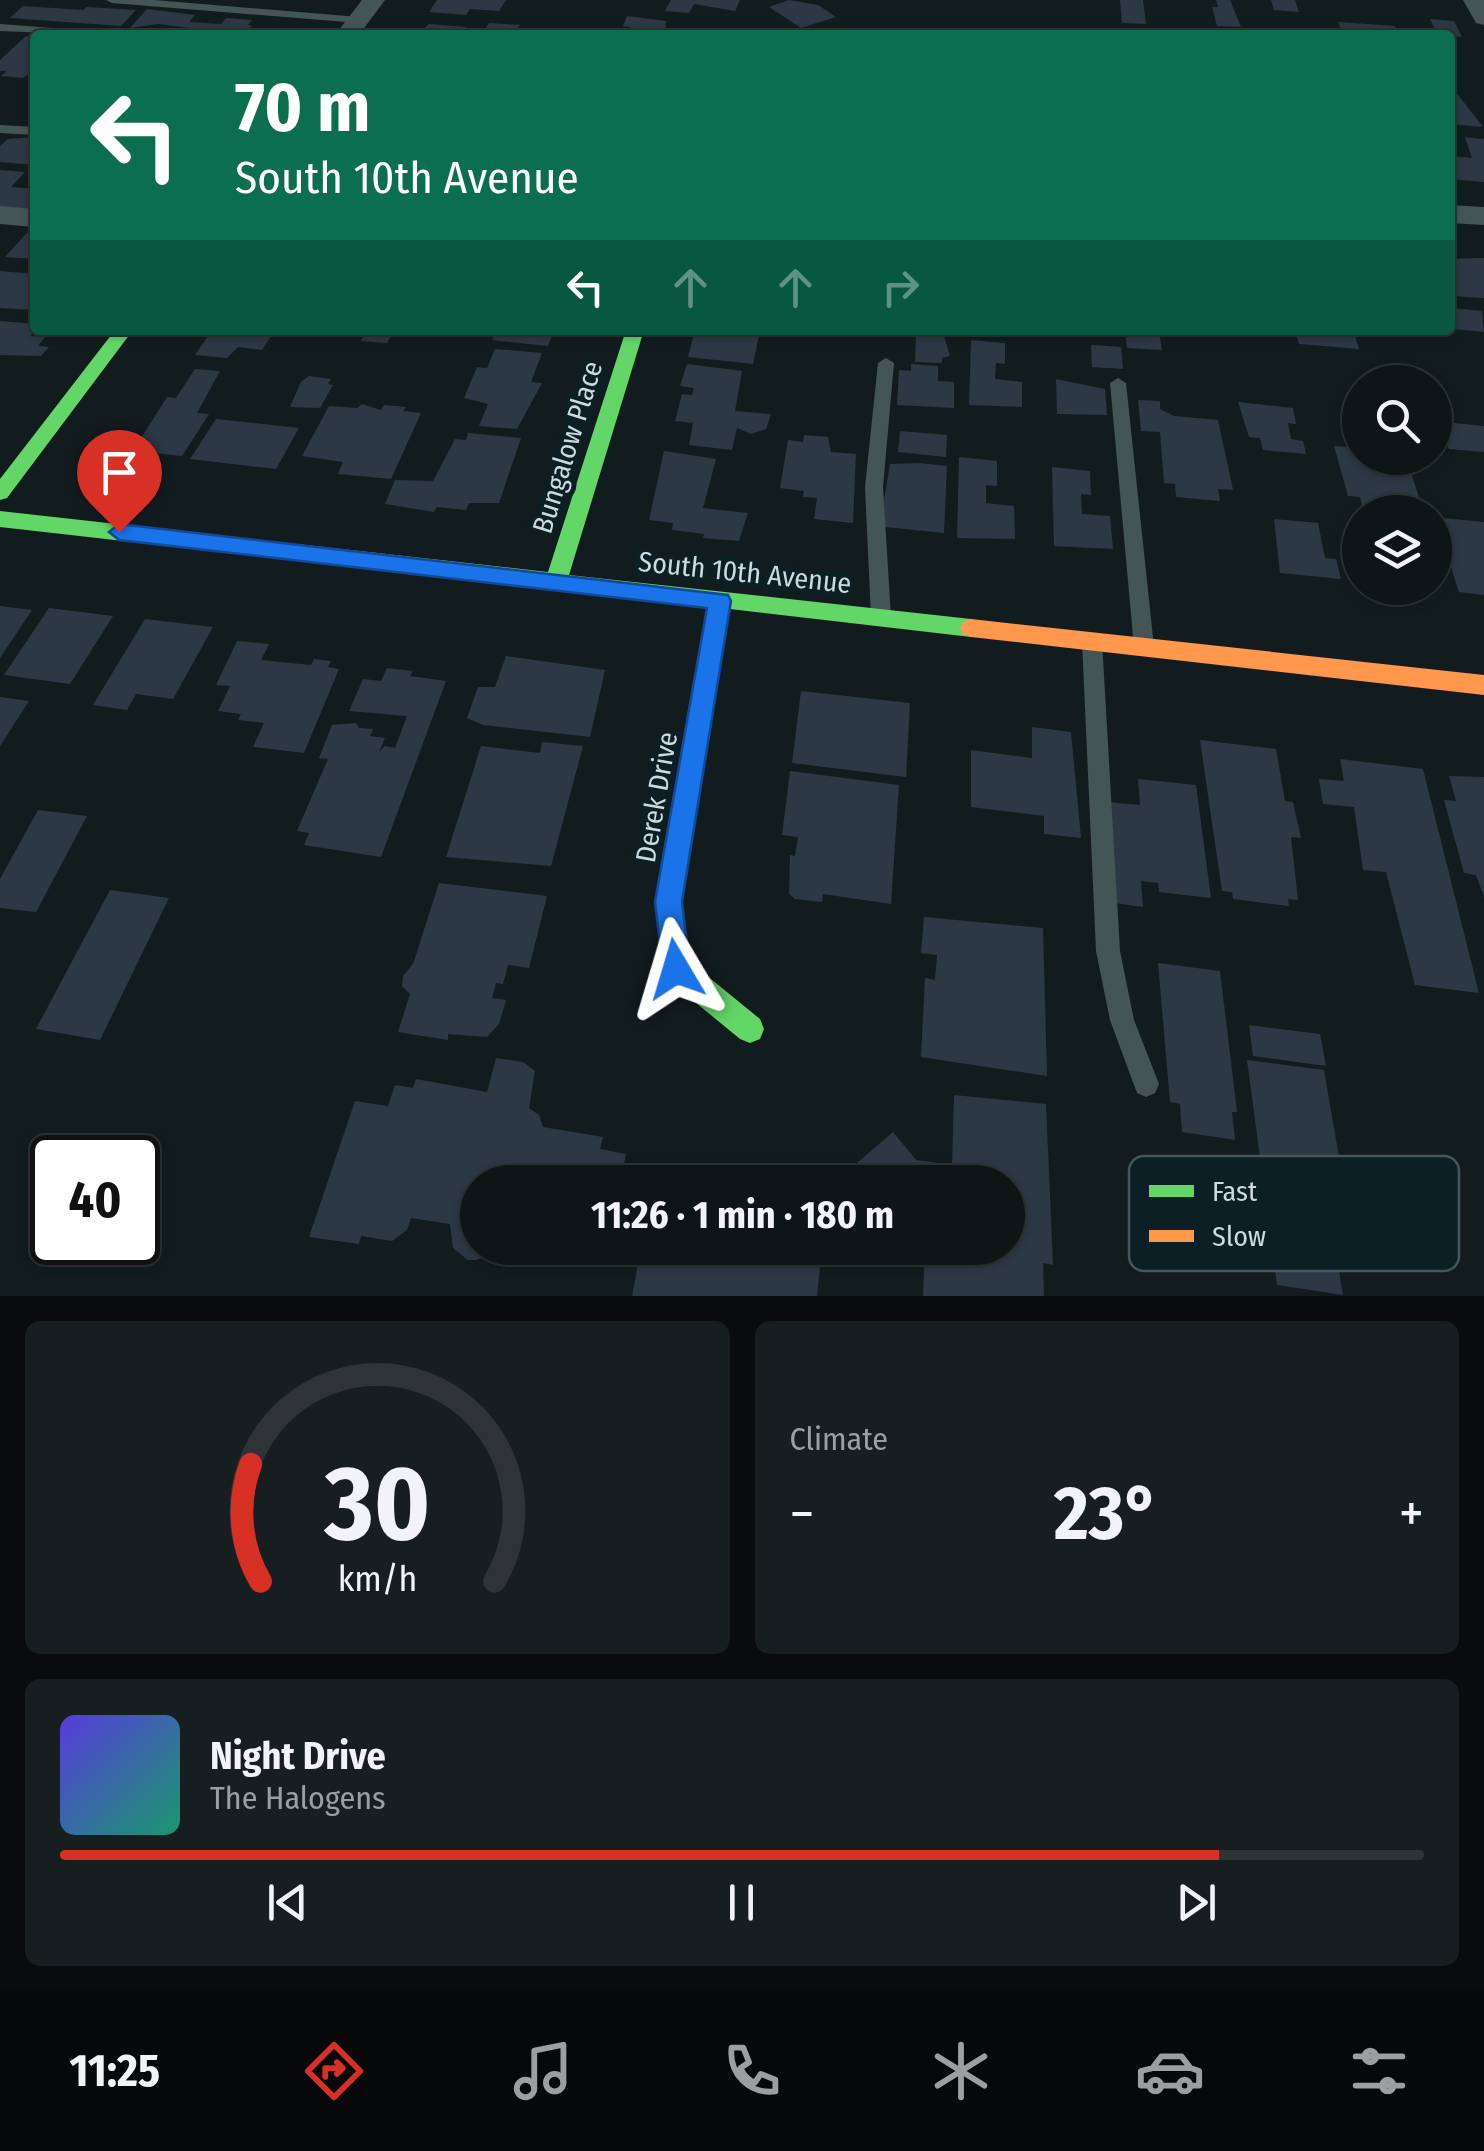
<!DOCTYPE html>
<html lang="en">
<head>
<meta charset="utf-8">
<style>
	:root { --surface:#0e1517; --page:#171e20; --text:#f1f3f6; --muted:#9b9fa1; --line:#2e3436; --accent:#d93025 }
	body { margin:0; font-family:"Fira Sans Condensed",sans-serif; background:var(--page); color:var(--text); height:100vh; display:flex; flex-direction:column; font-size:38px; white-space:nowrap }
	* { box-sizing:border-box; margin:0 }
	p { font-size:32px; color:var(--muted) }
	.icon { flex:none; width:55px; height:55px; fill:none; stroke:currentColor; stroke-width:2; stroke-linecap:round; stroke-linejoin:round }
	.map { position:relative; height:1296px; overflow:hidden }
	.side { display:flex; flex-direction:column; gap:25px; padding:25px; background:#080c0d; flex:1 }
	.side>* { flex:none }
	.guide { position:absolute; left:30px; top:30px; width:1425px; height:305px; border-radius:10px; box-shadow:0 2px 8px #0004,0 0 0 2px var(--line); background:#0b6e4f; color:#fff; overflow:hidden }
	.tools { position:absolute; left:1342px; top:365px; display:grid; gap:20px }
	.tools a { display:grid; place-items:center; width:110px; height:110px; border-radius:50%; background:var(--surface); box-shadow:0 2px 8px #0004,0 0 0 2px var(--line); font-size:50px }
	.speed { position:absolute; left:30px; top:1135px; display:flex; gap:20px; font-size:50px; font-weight:700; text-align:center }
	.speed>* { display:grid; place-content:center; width:130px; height:130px; border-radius:50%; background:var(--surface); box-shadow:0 2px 8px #0004,0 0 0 2px var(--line); line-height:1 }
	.speed .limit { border:5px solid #111; border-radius:15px; background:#fff; color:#111 }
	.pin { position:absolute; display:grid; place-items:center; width:85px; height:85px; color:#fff; margin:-102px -42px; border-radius:50% 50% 50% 0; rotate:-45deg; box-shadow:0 0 10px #0007 }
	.pin .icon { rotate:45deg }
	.me { position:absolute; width:110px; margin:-55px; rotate:353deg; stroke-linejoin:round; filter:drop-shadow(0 0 8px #0008) }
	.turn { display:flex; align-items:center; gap:35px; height:210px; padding:0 40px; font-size:45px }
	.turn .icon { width:130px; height:130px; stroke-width:2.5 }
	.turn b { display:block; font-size:70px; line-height:85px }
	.lanes { display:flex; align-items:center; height:95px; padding:0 40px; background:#0003; justify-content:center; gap:50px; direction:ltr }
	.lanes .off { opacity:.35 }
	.big { font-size:75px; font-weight:700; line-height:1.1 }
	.side .tile { flex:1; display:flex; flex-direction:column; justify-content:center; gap:15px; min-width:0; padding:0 35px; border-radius:15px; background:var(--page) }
	.side .dial { align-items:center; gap:0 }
	.dial svg { height:260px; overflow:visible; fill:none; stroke:var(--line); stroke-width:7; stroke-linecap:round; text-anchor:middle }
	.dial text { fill:var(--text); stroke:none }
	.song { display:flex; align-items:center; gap:30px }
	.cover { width:120px; height:120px; border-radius:15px; background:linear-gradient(135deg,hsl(250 70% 55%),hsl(160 70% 35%)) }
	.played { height:10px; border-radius:5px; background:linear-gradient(90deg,var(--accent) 85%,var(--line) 85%) }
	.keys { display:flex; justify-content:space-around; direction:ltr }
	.heat { display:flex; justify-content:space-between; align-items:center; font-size:55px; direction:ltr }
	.side .tiles { flex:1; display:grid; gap:25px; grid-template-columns:1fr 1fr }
	.tile:last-child { grid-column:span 2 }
	.trip { position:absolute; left:460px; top:1165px; width:565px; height:100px; border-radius:50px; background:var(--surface); box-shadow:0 2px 8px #0004,0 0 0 2px var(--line); font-weight:700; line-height:100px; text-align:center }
	.tab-bar { display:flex; height:160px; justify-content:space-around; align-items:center; background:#060809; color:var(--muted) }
	.tab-bar .icon { width:70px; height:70px }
	.tab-bar .active { color:var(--accent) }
	.tab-bar b { font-size:45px; color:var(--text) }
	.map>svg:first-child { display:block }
	.building { fill:#2c3844 }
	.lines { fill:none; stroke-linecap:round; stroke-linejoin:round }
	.lane { fill:#435554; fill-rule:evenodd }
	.street { fill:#435554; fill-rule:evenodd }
	.fast { fill:#63d668; fill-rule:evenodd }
	.slow { fill:#ff974d; fill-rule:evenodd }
	.route { fill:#1a73e8; stroke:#114b97; stroke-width:2.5 }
	.labels { text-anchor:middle; stroke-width:10; stroke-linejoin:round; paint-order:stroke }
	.street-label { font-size:28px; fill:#cedade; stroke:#0c1f25 }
	.key { fill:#0c1f25; stroke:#46575c; stroke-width:2.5 }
	.key-label { font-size:28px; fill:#cedade }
</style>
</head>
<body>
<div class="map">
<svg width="1484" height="1296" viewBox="0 0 1484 1296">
	<rect width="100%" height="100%" fill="#121c1f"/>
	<g class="building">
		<path d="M437 0H506L499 11 470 9 466 15 429 12Z"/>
		<path d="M671 0H740L735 11 694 4 689 13 665 11Z"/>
		<path d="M789 0 818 5 836 17 801 28 769 7Z"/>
		<path d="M1120 0H1143L1146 24 1122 23Z"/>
		<path d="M1216 0H1230L1241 27 1217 26 1212 7H1218Z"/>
		<path d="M1271 0H1295L1299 12 1274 10Z"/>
		<path d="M23 6 83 10 87 7 136 10 121 26 10 18Z"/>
		<path d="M147 9 195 15 189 22 221 24 226 18 252 20 248 25 252 26 244 35 158 24 130 28Z"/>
		<path d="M627 16 666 21 665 35H626L630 27 623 26Z"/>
		<path d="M1430 19 1454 21 1462 37 1438 35Z"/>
		<path d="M1338 22 1395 26 1399 35H1343Z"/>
		<path d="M489 23 520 25 513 35 483 33Z"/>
		<path d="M429 24 466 27V31L463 35H416Z"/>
		<path d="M26 36 35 37V69L23 78 1 76 7 71H0V60Z"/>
		<path d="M1450 91H1455L1483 127 1450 124Z"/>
		<path d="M35 137V165L0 162V146L8 139Z"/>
		<path d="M1465 137 1484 139V182L1450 179V156L1472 158Z"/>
		<path d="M0 170 25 172 11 187 35 189V210L0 207Z"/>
		<path d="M35 224V259L5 257Z"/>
		<path d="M1475 258H1484V298L1450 296V259Z"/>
		<path d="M0 271 35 274V310L0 308Z"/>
		<path d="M1450 308 1482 311 1484 332 1452 329Z"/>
		<path d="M0 321 35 324 31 336 45 337 38 346 49 347 41 356 0 355Z"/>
		<path d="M212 330H275L262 350 238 347 227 358 195 355Z"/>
		<path d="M367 330H394L387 343 361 341Z"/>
		<path d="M497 330H554L548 346 492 340Z"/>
		<path d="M695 330H760L753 364 688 357Z"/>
		<path d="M1125 330 1159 332 1162 350 1127 348Z"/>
		<path d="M1295 330H1353L1359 349 1299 344Z"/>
		<path d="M916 331 943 333 950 356 942 358V363L915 362Z"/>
		<path d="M971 340 1005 343V364L996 363 995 379 1022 382V407L969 405Z"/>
		<path d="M1091 345 1121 347 1123 369 1092 367Z"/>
		<path d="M495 349 542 353 531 382 542 383 517 429 479 426 488 404 464 398 477 367 487 368Z"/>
		<path d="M687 364 742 371 735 411 771 414 766 429 751 434 737 428 732 450 689 445 693 423 675 421 682 394 692 395 694 388 680 386Z"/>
		<path d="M911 364 938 366V381L954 382V408L897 405 899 370 911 371Z"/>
		<path d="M195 369 220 371 197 413 209 414 182 456 133 451 167 397 176 398Z"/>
		<path d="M309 376 331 379 328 384 333 385 320 408 290 407 301 382Z"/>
		<path d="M1056 379 1105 389 1107 415 1057 414Z"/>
		<path d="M1138 400 1160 401V409L1174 416 1218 420 1233 490 1218 489 1220 501 1176 497 1175 484 1164 483 1160 432 1141 431Z"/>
		<path d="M1238 402 1293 408 1296 424 1288 423 1291 439 1303 441 1306 454 1263 450 1260 438 1249 437Z"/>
		<path d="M362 404 381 410 384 405 406 407 403 411 421 413 391 479 338 474 343 462 302 456 329 406 357 408Z"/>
		<path d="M216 419 299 428 276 469 190 459Z"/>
		<path d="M1435 421 1484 426V452L1449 449 1446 442 1435 441Z"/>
		<path d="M900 431 947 435 946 457 898 452Z"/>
		<path d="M468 433 521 438 499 503H469L466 510 437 507 434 512 385 504 395 480 433 481 455 439 466 440Z"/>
		<path d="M1350 433 1360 434V458H1406L1424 512H1364L1360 497 1348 496 1334 446 1354 447Z"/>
		<path d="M804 435 828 437 831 452 856 454 853 523 814 519 817 498 803 497 804 491 780 488 788 440 803 442Z"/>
		<path d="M664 451 716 459 703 508 748 513 739 541 703 538 704 534 672 530 673 523 649 520Z"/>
		<path d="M959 457 997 461V486L986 485V503L1014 506 1015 539 957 538Z"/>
		<path d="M919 463 947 466 944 533 885 527 881 519 890 464Z"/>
		<path d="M1052 467 1090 471 1091 495 1081 494 1082 514 1110 516 1113 549 1054 546Z"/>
		<path d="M1443 518 1484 522V595L1459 592 1440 533 1448 534Z"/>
		<path d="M1274 519 1318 523 1325 558 1336 559 1341 579 1280 573Z"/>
		<path d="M0 606 32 610 0 658Z"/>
		<path d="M49 608 113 616 70 684 4 675Z"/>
		<path d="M145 619 213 627 173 699 136 694 127 710 93 705Z"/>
		<path d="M237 641 269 644 261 660 311 665 314 659 331 661 328 667 339 669 304 753 253 747 264 723 238 720 241 714 218 711 230 686 216 685Z"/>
		<path d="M506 656 605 670 590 737 483 725 467 718 478 687H495Z"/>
		<path d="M387 668 413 671 410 676 446 681 381 857 304 845 309 833 297 831 328 759 319 758 332 725 356 723 359 728 373 729 370 736 385 738 379 752 385 746 395 748 407 716 349 711 363 679 381 681Z"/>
		<path d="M801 691 910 703 906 777 792 763Z"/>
		<path d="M0 697 29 701 0 746Z"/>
		<path d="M1032 727 1071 732 1081 838 1044 834V816L971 807V750L1032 758Z"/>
		<path d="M1200 740 1276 749 1285 801 1293 802 1301 838 1291 837 1298 900 1288 899 1289 906 1233 899 1232 892 1222 891Z"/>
		<path d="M542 742 583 746 551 866 446 857 481 746 540 753Z"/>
		<path d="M1340 759 1423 769 1479 993 1415 985 1386 872 1363 870 1354 807 1323 804 1319 779 1344 781Z"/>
		<path d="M790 771 899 785 891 904 823 894 822 902 795 899 789 894 790 855 795 856 798 837 782 835Z"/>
		<path d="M1449 776 1484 777V897L1476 875 1464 873 1444 800 1456 801Z"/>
		<path d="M1138 779 1196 785 1211 898 1159 892 1158 883 1141 881 1143 907 1115 903 1108 802 1140 805Z"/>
		<path d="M38 810 87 816 36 912 0 908V879Z"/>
		<path d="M439 883 547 896 529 968 508 965 503 984 496 983 492 998 506 1000 499 1024 487 1037 448 1034V1040L398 1032 410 994 402 986 403 976 413 964Z"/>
		<path d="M110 890 169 898 100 1040 36 1029Z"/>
		<path d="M924 917 1043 928 1047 1076 921 1057 925 978 935 980 937 955 921 953Z"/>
		<path d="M1158 963 1220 971 1237 1112H1232L1235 1140 1182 1132 1180 1104 1170 1102Z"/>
		<path d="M1249 1025 1320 1034 1326 1066 1253 1056Z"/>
		<path d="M496 1058 523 1062 535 1071 529 1108 539 1115 543 1127 603 1137 600 1149 626 1154 620 1182H478V1248H499L477 1260H468L453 1248 450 1224 411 1218 407 1230 392 1241 361 1236 359 1244 309 1237 355 1101 388 1106 395 1085 413 1088 416 1079 487 1092Z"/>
		<path d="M1247 1060 1324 1070 1339 1157 1320 1155 1343 1295 1277 1285Z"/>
		<path d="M954 1095 1046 1104 1053 1265 1043 1263 1044 1296H923L925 1248H1008V1182H835L893 1132 916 1160 952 1165Z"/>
		<path d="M641 1248H822L817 1296H632Z"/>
	</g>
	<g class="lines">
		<g class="lane">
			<path d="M106 0H154L359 17 365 20 359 23 112 3Z"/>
			<path d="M0 24 93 31 99 35 0 31Z"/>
			<path d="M0 125 35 127V135L0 133Z"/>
			<path d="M886 358 894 363 883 487 891 617 888 622H874L871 617 865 487 878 363Z"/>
			<path d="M1118 378 1126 383 1154 647 1151 653H1137L1134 647 1110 383Z"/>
			<path d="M1092 633 1099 635 1102 641 1120 951 1134 1020 1159 1084 1155 1093 1146 1097 1137 1093 1110 1020 1096 951 1082 641 1085 635Z"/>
		</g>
		<g class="street">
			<path d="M362 0H385L359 35H335Z"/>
			<path d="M1463 0H1484V25L1476 23Z"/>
			<path d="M1450 205 1484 207V225L1450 223Z"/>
			<path d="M0 206 35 209V227L0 224Z"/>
		</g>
		<g class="fast">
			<path d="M115 330H133L7 498 0 500V479Z"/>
			<path d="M626 330H644L569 575 971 619 979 622 982 628 979 634 971 637 730 609 681 902 690 962 760 1019 764 1029 760 1039 750 1043 740 1039 667 979 655 902 708 607 0 527V511L548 572Z"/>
		</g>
		<path class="slow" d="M971 619 1484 675V695L971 637 963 634 960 628 963 622Z"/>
	</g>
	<path class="route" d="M119 524 728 595 731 601 682 902 690 969 686 978 676 982 667 978 663 969 655 902 707 608 119 540 109 532Z"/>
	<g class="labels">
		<g class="street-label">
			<text transform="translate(567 447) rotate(-73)" y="10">Bungalow Place</text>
			<text transform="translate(745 572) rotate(6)" y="10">South 10th Avenue</text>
			<text transform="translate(656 797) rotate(-80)" y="10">Derek Drive</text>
		</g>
	</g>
	<rect x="1129" y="1156" width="330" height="115" rx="15" class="key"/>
	<rect x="1149" y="1185" width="45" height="12" fill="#63d668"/>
	<rect x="1149" y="1230" width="45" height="12" fill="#ff974d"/>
	<g class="key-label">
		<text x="1212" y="1201">Fast</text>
		<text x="1212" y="1246">Slow</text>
	</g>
</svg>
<div class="tools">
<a><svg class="icon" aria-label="search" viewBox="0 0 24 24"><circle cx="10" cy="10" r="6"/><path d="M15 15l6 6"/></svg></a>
<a><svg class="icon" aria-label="layers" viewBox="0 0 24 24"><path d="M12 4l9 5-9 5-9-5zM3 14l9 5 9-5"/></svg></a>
</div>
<div class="speed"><div class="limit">40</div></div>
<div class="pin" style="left:119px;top:532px;background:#d93025"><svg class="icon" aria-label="arrive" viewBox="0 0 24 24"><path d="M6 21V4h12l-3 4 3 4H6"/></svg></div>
<svg class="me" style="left:676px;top:969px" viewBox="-20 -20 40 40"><path d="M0-17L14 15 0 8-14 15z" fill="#1a73e8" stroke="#fff" stroke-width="4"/></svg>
<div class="trip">11:26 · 1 min · 180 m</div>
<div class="guide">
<div class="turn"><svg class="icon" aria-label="left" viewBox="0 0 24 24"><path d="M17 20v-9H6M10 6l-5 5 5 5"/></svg><div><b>70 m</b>South 10th Avenue</div></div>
<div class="lanes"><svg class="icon" aria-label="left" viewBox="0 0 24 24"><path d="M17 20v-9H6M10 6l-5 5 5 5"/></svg><svg class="icon off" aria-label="ahead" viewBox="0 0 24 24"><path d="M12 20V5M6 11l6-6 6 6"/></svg><svg class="icon off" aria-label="ahead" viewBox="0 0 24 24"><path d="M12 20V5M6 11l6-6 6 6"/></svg><svg class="icon off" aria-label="right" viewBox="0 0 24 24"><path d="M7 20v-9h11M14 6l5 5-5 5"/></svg></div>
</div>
</div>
<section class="side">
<div class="tiles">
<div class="tile dial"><svg viewBox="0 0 100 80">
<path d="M14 69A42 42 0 1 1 86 69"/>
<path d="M14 69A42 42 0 0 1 11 33" stroke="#d93025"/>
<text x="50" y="56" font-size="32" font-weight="700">30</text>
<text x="50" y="72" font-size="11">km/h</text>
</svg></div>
<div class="tile"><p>Climate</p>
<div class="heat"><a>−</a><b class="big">23°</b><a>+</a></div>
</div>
<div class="tile">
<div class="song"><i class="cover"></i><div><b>Night Drive</b><p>The Halogens</p></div></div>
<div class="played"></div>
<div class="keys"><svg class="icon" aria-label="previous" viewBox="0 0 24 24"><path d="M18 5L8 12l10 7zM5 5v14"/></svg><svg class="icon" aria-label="pause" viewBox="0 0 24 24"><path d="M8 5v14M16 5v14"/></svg><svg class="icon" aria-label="next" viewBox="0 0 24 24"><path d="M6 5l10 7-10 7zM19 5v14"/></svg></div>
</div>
</div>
</section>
<nav class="tab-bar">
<b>11:25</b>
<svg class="icon active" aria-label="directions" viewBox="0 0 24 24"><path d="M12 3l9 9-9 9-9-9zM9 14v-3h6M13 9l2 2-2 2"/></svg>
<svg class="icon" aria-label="music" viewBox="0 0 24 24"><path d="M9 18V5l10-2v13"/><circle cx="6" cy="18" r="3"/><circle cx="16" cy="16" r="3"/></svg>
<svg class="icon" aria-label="phone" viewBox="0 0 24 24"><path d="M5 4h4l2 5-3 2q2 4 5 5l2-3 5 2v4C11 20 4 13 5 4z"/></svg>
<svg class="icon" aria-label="climate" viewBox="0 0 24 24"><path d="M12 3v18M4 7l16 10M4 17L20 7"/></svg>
<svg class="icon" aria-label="car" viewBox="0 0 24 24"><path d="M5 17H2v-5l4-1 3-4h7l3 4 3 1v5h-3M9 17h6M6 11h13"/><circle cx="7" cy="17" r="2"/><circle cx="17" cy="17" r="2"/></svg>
<svg class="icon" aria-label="filters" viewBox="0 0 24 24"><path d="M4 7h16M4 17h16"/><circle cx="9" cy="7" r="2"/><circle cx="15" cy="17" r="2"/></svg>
</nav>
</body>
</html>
